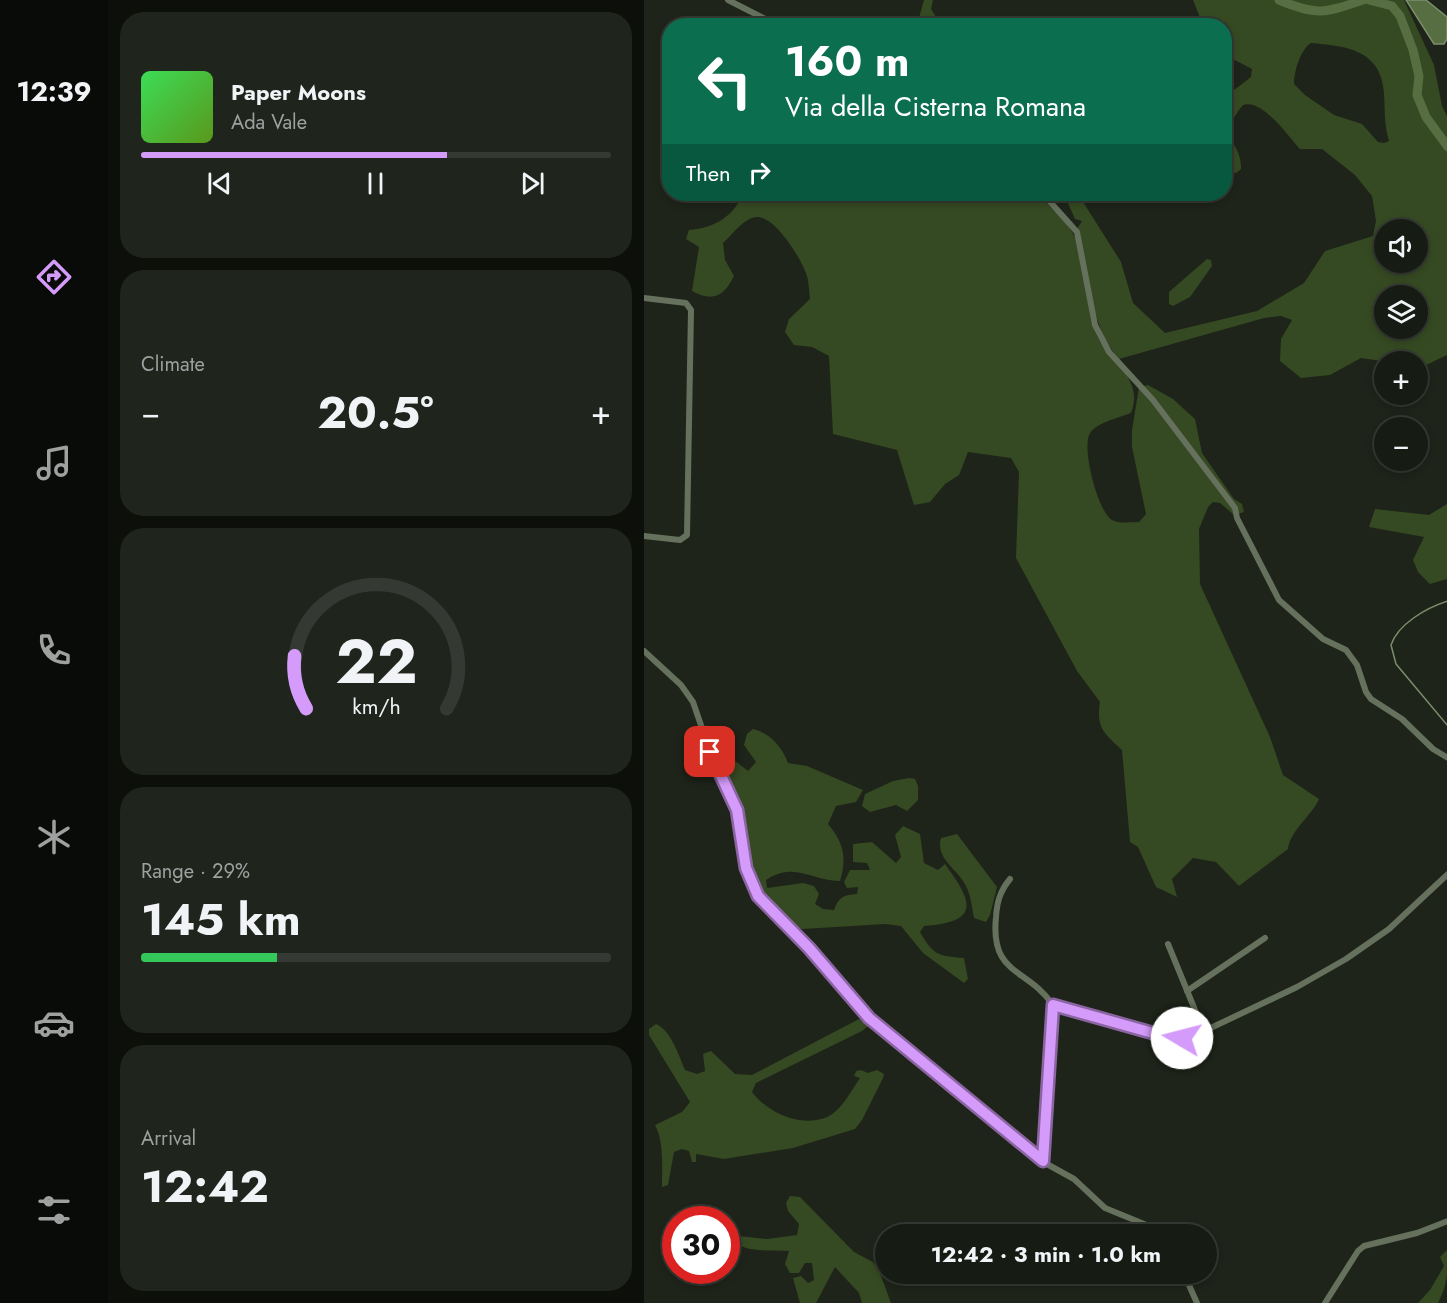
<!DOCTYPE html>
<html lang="en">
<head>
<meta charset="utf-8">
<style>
	:root { --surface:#161b13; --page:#1f241c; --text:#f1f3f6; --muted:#9ea1a0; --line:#353933; --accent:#d59bfa }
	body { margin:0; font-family:Jost,sans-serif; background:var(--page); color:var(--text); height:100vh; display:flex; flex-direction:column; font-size:22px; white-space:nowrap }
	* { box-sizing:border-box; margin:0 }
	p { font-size:20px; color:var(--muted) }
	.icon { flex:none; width:33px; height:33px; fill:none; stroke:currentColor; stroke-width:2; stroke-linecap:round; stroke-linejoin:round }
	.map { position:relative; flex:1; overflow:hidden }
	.sheet { display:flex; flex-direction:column; gap:12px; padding:12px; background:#0c0f0a; width:536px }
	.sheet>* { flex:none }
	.top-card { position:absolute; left:18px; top:18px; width:570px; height:183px; border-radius:24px; box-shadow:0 3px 9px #0003,0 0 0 2px var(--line); background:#0b6e4f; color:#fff; overflow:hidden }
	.fabs { position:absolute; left:730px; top:219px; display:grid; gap:12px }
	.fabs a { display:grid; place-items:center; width:54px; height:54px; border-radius:50%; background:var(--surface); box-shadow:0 3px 9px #0003,0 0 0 2px var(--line); font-size:30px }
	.speed { position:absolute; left:18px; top:1206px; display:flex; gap:12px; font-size:30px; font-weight:700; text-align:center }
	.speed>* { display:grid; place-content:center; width:78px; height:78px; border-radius:50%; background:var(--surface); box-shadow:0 3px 9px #0003,0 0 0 2px var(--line); line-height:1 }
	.speed .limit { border:9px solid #d22; background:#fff; color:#111 }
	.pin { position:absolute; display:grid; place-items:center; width:51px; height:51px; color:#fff; margin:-26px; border-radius:12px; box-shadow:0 3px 9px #0006 }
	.me { position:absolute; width:66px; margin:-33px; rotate:278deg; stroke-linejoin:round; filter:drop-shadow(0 0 4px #0008) }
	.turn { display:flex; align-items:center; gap:21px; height:126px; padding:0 24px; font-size:27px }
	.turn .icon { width:78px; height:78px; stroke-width:2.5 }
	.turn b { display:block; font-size:42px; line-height:51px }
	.then { display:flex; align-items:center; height:57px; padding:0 24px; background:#0003; gap:12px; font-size:22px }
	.big { font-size:45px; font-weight:700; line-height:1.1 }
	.sheet .widget { flex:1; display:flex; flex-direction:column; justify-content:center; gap:9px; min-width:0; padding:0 21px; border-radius:24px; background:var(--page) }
	.sheet .dial { align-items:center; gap:0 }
	.dial svg { height:156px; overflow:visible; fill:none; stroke:var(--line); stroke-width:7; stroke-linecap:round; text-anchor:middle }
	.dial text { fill:var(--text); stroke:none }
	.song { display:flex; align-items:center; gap:18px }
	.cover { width:72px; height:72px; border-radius:9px; background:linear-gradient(135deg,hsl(130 70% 55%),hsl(90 70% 35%)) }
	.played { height:6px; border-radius:3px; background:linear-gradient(90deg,var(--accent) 65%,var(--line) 65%) }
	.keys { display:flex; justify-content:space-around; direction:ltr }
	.heat { display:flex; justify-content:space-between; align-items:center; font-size:33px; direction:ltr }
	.charge { height:9px; border-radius:4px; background:linear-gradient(90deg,#34c759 29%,var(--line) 0) }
	.trip { position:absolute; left:231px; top:1224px; width:342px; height:60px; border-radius:30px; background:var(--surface); box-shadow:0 3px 9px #0003,0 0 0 2px var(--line); font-weight:700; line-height:60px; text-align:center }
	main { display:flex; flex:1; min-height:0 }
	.tabs { display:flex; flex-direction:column; width:108px; justify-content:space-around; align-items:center; background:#090b08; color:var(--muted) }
	.tabs .icon { width:42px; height:42px }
	.tabs .active { color:var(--accent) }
	.tabs b { font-size:27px; color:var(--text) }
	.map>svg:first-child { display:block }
	.green { fill:#354922; fill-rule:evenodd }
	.water { fill:#566e41; stroke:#7c8e6c; stroke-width:1.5 }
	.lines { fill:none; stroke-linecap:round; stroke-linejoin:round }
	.stream { stroke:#7c8e6c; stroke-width:1.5 }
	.river { stroke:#566e41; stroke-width:9 }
	.street { stroke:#66715d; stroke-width:6 }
	.route-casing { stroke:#8a65a2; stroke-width:15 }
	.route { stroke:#d59bfa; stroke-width:10 }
</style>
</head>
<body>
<main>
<nav class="tabs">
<b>12:39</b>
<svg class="icon active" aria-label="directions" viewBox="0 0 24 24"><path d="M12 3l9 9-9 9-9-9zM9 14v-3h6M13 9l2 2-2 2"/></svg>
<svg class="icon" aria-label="music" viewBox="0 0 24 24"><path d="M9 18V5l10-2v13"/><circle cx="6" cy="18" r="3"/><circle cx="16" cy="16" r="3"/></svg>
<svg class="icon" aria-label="phone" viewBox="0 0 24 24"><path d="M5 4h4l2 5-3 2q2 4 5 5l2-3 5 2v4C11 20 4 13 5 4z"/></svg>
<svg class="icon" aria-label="climate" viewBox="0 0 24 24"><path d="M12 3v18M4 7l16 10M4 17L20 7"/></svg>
<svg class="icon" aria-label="car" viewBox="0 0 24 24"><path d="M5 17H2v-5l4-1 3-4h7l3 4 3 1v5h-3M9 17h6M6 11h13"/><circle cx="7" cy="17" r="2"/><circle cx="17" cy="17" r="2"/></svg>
<svg class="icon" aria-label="filters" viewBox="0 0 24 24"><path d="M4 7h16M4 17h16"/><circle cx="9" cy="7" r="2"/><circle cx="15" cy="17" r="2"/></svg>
</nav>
<section class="sheet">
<div class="widget">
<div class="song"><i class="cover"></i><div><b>Paper Moons</b><p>Ada Vale</p></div></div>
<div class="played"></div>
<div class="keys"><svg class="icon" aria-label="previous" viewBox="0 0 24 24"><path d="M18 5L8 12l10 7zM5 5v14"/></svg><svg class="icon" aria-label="pause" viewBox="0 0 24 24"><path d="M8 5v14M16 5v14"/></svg><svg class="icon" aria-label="next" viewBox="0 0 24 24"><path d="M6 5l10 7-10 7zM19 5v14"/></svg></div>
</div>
<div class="widget"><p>Climate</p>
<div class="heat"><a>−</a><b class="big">20.5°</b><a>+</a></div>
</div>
<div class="widget dial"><svg viewBox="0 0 100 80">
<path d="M14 69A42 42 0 1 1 86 69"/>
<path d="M14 69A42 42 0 0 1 8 42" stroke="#d59bfa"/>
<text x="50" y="56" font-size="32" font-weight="700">22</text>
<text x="50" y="72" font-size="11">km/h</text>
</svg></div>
<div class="widget"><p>Range · 29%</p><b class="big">145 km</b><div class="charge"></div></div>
<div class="widget"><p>Arrival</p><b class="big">12:42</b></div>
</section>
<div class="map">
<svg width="804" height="1303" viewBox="0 0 804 1303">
	<rect width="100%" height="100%" fill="#1e2419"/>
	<g class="green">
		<path d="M280 0H289L287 9 297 25H273Z"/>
		<path d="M549 0H760L790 65 798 106 803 116V355L774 369V362H741V369L738 361 717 358 686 375 657 378 636 361 637 339 648 320 637 316 620 318 475 359C444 323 446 273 433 229L438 221 431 219 420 194H434L477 262 489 303 521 333 613 311 660 283 681 251 729 236 732 221 728 196 711 175 678 149H656C645 137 618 98 599 105 569 142 598 138 597 169L592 173 581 171V97L607 77 608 69 581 55 580 26 559 25ZM667 43C701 46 737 49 740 93 741 110 740 125 745 141L740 143 734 142 718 124 690 115 661 95 650 84C650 72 656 50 667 43ZM741 230H774V262H741ZM741 296H774V328H741Z"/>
		<path d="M99 194H394C406 209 424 221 432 239 445 265 440 305 452 334 464 362 501 377 487 413 474 418 454 422 446 433 437 447 454 512 468 520 476 524 486 522 495 522L502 514 488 447V430L495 387 504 385 529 399 551 419 558 453 590 499 598 504 600 512 590 515 576 503 569 502 564 507 555 529 556 584 626 737 639 775 675 799C667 817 647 829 644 849L595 886 572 862 549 858 528 879 533 897 512 887 494 847 486 842 478 750C459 733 452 727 456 702L433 671 372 558 375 472 367 458 324 452 315 475 301 484 286 502 270 505 253 450 189 434 185 356 168 347 150 345 141 332 145 319 166 299C165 292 165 283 163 276 158 260 131 215 112 217 99 219 89 234 79 243L81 260 90 276C80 297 68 302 48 291L55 247 42 239 45 230C70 228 89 217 99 194Z"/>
		<path d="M563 259 567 260 568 266 546 297 529 306 525 304V292Z"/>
		<path d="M803 504V579L786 584 774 572 769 560 780 537 725 527 731 509 785 515Z"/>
		<path d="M62 725 82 731 90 760 104 771 112 762 100 745 103 734 109 729C125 733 138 746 144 763L163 766 219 790 212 802 192 806 184 824C200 843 203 858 196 881 167 881 151 861 122 880L123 888 159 883 170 886 175 894 171 904 179 909 190 910C195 897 199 895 213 894L214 887 203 888 200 882 206 870H226L223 863 209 862V844L228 842 252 863 257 857 251 835 259 826 276 834 280 863 294 870 301 864C329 902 337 922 280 926L276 932C289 955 294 956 320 958L324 979 320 983 279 953 257 926 241 924 159 929 146 927 110 885 103 862 99 816 72 756Z"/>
		<path d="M265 778 271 779 274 786V800L263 811 252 805 226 812 218 806 221 794 249 781Z"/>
		<path d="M313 834 353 887 346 915 342 922 330 918C328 908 327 896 322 886 314 869 291 859 297 838Z"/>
		<path d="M215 1019 224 1026 218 1031 112 1083 108 1092C124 1113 156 1128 183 1117 197 1111 207 1091 216 1078L210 1076 212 1071 217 1070 224 1073 233 1070 240 1074 239 1078 218 1120 211 1129 149 1148 80 1159 52 1154V1162H48L45 1151 38 1149 30 1152 24 1185 18 1187C18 1168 20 1141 11 1125L38 1112 46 1102 5 1035V1029L12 1024C27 1030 35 1056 41 1070L53 1074 61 1071 59 1054 67 1051 91 1074 108 1075Z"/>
		<path d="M146 1196 156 1197 210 1252 229 1262 236 1273 247 1303H218L215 1293 191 1267 172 1303H156L149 1278 157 1276 164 1283 170 1280 168 1263H161L155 1273H146L141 1264 145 1251C122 1250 101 1253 83 1238V1223L95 1236 123 1239 153 1235 155 1224 144 1211 142 1203Z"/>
		<path d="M803 1250C804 1272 804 1283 794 1303H774L786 1290 800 1266 796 1257Z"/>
	</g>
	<path class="water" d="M762 0H782L803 17V39L800 44H790Z"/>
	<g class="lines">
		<path class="stream" d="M804 601C782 608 754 624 747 645L752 664 804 726"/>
		<g class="river">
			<path d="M635 0C673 16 681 13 719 0"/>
			<path d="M725 0 748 6 756 16 769 50 775 76 773 95 782 117 804 147"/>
		</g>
		<g class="street">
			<path d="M84 0 135 26"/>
			<path d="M399 194 433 232 451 325 465 352 509 400 591 508 593 518 635 600 679 639 702 650 713 665 722 692 727 699 758 719 789 749 804 758"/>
			<path d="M0 298 42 303 47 310 43 535 36 540 0 536"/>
			<path d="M0 651 37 685 49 702 70 763 93 810 101 863 111 890 231 1024 401 1163 430 1179 461 1208 505 1226 518 1234"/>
			<path d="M366 879C356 891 353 902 352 917 346 976 383 967 409 1005L399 1161"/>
			<path d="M524 944 560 1032"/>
			<path d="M543 991 621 938"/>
			<path d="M409 1005 520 1036 554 1034 653 987 702 959 745 929 804 874"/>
			<path d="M540 1274 553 1303"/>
			<path d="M681 1303 714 1251 720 1246 773 1233 804 1221"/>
		</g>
	</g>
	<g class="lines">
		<g class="route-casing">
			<path id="route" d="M66 752 93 810 102 868 114 896 165 948 225 1018 399 1161 409 1005 516 1035 538 1038"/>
		</g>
		<use href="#route" class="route"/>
	</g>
</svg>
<div class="fabs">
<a><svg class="icon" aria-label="sound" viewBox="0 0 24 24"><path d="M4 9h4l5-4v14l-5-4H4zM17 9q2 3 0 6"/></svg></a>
<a><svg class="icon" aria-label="layers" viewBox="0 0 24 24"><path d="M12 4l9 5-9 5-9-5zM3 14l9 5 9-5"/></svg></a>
<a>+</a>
<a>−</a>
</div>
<div class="speed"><div class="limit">30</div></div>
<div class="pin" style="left:66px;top:752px;background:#d93025"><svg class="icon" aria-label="arrive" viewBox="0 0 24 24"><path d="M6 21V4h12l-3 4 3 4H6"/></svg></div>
<svg class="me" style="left:538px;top:1038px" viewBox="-20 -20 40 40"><circle r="19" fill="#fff"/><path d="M0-13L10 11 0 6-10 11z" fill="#d59bfa"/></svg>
<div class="trip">12:42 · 3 min · 1.0 km</div>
<div class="top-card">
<div class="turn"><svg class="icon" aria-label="left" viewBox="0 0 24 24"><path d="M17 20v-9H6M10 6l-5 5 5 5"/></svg><div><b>160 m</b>Via della Cisterna Romana</div></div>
<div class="then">Then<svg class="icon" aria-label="right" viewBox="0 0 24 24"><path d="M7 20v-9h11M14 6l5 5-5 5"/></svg></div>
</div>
</div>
</main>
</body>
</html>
